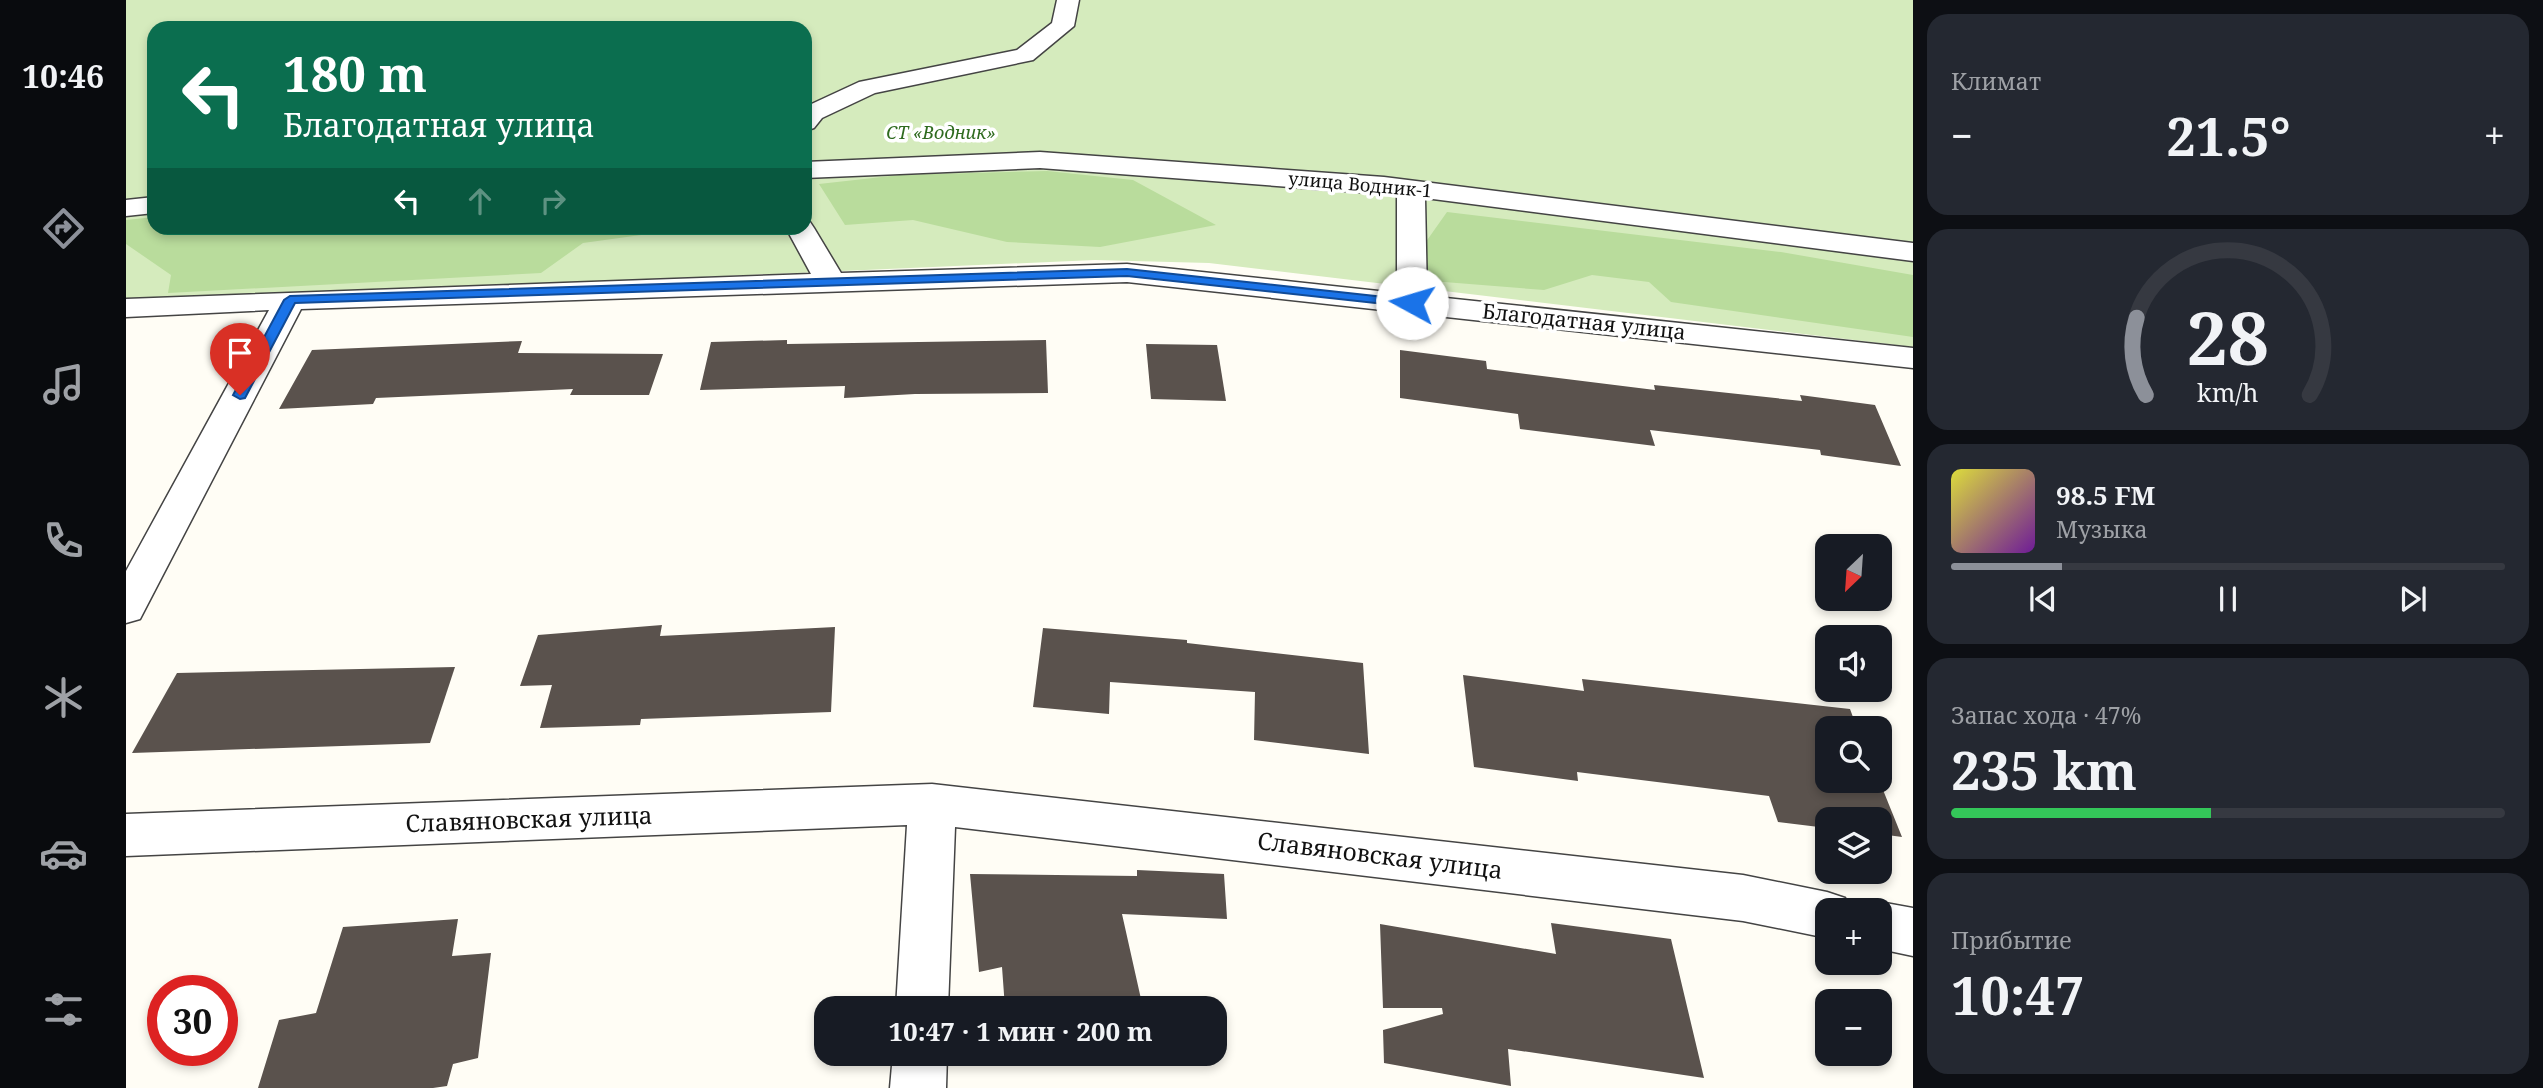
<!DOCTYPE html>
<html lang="ru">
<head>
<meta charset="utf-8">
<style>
	:root { --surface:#171b24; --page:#242831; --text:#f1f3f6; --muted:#9ea1a6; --line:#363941; --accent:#8c9099 }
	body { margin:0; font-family:"Noto Serif",serif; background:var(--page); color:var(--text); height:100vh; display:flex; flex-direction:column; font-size:26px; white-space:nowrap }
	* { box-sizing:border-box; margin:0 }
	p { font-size:23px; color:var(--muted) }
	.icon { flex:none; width:38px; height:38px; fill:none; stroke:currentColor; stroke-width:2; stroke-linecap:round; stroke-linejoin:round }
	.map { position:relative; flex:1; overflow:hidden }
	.drawer { display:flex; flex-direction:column; gap:14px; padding:14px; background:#0d0f14; width:630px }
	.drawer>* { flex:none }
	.top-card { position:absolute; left:21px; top:21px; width:665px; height:214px; border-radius:21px; box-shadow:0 4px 10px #0003; background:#0b6e4f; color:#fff; overflow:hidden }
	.needle { width:46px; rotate:205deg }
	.fabs { position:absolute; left:1689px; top:534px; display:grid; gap:14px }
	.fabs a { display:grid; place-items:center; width:77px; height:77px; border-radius:14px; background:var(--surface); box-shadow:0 4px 10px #0003; font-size:35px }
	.speed { position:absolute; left:21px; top:975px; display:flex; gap:14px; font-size:35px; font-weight:700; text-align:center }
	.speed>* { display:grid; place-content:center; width:91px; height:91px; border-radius:50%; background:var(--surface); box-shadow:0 4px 10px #0003; line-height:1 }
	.speed .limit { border:10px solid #d22; background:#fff; color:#111 }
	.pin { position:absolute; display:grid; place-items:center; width:60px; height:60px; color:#fff; margin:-72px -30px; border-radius:50% 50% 50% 0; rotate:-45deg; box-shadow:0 0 7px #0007 }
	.pin .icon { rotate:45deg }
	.me { position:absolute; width:77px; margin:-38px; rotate:276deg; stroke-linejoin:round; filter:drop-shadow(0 0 5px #0008) }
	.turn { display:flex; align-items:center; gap:24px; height:147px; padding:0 21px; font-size:32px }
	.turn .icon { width:91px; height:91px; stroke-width:2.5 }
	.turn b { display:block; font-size:49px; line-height:60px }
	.lanes { display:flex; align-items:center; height:66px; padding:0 21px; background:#0003; justify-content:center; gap:35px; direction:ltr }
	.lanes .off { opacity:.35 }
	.big { font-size:52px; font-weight:700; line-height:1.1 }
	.drawer .card { flex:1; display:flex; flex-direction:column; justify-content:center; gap:10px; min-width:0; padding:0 24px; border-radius:21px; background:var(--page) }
	.drawer .dial { align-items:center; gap:0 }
	.dial svg { height:182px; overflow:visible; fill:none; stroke:var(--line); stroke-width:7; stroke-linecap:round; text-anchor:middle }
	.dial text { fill:var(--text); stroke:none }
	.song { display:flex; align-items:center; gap:21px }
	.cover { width:84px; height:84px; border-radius:10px; background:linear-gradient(135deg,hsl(60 70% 55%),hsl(280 70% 35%)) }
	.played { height:7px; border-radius:4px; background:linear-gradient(90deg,var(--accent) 20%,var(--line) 20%) }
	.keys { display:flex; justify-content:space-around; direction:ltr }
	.heat { display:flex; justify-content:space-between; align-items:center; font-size:38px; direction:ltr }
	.charge { height:10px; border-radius:5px; background:linear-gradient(90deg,#34c759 47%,var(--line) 0) }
	.trip { position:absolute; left:688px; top:996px; width:413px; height:70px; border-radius:21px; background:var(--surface); box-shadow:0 4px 10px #0003; font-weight:700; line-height:70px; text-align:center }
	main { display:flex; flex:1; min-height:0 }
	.menu { display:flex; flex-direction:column; width:126px; justify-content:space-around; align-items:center; background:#090b0e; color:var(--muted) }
	.menu .icon { width:49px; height:49px }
	.menu .on { color:var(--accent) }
	.menu b { font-size:32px; color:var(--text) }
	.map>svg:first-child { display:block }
	.green { fill:#d5ebbd; fill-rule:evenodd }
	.forest { fill:#b9dc9c }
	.building { fill:#5a524d }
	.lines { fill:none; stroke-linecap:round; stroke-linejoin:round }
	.minor-casing { stroke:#444; stroke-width:3 }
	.minor { fill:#fff; fill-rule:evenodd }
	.route { fill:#1a73e8; stroke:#114b97; stroke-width:2 }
	.labels { text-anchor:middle; stroke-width:7; stroke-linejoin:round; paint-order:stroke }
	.far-park-label { font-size:18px; font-style:italic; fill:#2f6b1f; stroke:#fff }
	.far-street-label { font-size:18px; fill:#111; stroke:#fff }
	.street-label { font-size:21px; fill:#111; stroke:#fff }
	.near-street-label { font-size:24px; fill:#111; stroke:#fff }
</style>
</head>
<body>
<main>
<nav class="menu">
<b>10:46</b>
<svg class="icon on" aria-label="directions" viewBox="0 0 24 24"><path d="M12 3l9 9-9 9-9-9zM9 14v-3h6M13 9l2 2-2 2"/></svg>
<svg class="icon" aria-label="music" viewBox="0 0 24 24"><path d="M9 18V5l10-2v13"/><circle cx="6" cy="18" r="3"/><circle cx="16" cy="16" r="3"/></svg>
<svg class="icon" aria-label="phone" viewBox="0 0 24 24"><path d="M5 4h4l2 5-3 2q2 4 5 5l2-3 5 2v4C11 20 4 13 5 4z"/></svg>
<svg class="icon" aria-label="climate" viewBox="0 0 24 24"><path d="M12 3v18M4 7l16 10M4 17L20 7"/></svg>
<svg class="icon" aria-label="car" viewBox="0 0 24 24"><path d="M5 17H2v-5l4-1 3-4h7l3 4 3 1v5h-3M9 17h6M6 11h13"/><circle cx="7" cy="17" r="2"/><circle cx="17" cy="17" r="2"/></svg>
<svg class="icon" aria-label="filters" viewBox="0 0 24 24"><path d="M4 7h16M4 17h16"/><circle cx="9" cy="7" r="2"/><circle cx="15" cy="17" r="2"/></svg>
</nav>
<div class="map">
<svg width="1787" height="1088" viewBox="0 0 1787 1088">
	<rect width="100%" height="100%" fill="#fffdf5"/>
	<path class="green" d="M0 0H1787V347L1083 263 969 260 0 302ZM28 28H679V228H28Z"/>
	<g class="forest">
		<path d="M921 171 1007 180 1090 225 974 247 881 242 787 220 719 225 693 184 774 175Z"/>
		<path d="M1321 212 1655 252 1787 275V337L1545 302 1523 282 1466 275 1418 290 1293 280 1292 253Z"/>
		<path d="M28 217V228H566L457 243 415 273 42 293 45 275 0 244V220Z"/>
	</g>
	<g class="building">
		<path d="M661 340V344L920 340 922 393 789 394 718 398 719 386 574 390 585 342Z"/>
		<path d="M396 341 392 353 537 354 523 395H444L447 389 250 398 247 404 153 409 186 350Z"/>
		<path d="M1020 344 1091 345 1100 401 1025 399Z"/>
		<path d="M1274 350 1360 361 1361 369 1529 390 1528 385 1676 401 1674 395 1749 405 1775 466 1695 455 1694 450 1524 430 1529 446 1394 429 1392 414 1274 398Z"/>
		<path d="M536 625 534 636 709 627 705 712 515 719 514 725 414 728 426 685 394 686 412 635Z"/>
		<path d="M917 628 1061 640V643L1237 663 1243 754 1128 740 1129 692 984 682 983 714 907 707Z"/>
		<path d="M329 667 304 743 6 753 51 673Z"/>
		<path d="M1337 675 1458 691 1456 679 1724 709 1731 728H1701V780H1753L1776 837 1754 834V819H1701V828L1652 822 1643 796 1451 772 1452 781 1348 767Z"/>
		<path d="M1011 870 1098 874 1101 919 996 914 1017 1008H879L876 967 853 972 844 874 1011 876Z"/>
		<path d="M332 919 326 956 365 953 352 1058 327 1064 321 1086 307 1088H132L153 1020 190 1013 217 927Z"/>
		<path d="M1425 923 1545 939 1578 1078 1382 1049 1385 1086 1258 1063 1257 1030 1317 1014 1316 1008H1257L1254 924 1430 954Z"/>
	</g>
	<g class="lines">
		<g class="minor-casing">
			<g id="minor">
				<path d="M931 0H953L948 26 907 60 749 93 696 118 688 128 679 131V107L733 82 891 50 926 23Z"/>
				<path d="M914 152 1258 177 1787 243V261L1299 198 1301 296 1787 348V368L1001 282 175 309 14 619 0 623V571L143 310 0 317V299L685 274 660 228H679V221L684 222 688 228 715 273 1001 264 1271 293V195L914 168 679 178V162Z"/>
				<path d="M28 197V213L0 216V200Z"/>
				<path d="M806 784 1617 875 1701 892 1719 898 1724 910H1701V938L1617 921 829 827 822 1008H770L781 825 0 856V814Z"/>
				<path d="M1754 902 1787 908V956L1754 949V910H1736Z"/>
				<path d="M767 1054H821L820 1088H764Z"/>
			</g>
		</g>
		<use href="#minor" class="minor"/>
	</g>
	<path class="route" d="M1001 269 1286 300 1293 303 1286 307 1001 276 169 303 119 398 114 399 107 395 158 300 164 296Z"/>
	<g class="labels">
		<g class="far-park-label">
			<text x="815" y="139">СТ «Водник»</text>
		</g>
		<g class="far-street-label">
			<text transform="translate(1234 185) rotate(5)" y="6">улица Водник-1</text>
		</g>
		<g class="street-label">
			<text transform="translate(1458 322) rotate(6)" y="7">Благодатная улица</text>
		</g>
		<g class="near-street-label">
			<text transform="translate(403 820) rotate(-2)" y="8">Славяновская улица</text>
			<text transform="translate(1254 856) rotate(7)" y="8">Славяновская улица</text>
		</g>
	</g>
</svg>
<div class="fabs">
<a><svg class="needle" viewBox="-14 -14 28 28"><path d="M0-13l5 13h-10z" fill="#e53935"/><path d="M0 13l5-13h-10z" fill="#9ea1a6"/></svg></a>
<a><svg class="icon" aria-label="sound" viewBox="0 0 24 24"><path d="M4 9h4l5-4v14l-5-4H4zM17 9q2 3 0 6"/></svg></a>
<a><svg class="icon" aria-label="search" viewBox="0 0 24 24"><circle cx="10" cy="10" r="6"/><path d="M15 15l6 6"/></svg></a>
<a><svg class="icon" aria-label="layers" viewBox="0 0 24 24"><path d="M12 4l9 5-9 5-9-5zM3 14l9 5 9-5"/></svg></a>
<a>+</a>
<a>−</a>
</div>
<div class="speed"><div class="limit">30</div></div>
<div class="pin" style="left:114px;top:395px;background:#d93025"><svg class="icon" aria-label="arrive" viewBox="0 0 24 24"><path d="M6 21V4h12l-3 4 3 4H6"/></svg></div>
<svg class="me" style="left:1286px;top:303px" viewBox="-20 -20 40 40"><circle r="19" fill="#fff"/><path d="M0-13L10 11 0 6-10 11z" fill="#1a73e8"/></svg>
<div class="trip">10:47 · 1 мин · 200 m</div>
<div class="top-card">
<div class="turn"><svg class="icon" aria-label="left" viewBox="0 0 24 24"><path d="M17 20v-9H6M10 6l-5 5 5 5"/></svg><div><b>180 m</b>Благодатная улица</div></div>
<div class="lanes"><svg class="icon" aria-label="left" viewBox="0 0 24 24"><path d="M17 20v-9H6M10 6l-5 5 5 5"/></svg><svg class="icon off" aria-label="ahead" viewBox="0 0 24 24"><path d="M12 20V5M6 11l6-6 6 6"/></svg><svg class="icon off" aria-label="right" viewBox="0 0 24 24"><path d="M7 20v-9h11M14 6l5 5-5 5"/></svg></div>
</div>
</div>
<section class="drawer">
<div class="card"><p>Климат</p>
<div class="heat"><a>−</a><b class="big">21.5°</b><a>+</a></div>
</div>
<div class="card dial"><svg viewBox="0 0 100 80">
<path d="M14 69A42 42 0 1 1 86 69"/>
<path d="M14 69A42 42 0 0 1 10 35" stroke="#8c9099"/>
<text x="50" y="56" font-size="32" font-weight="700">28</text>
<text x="50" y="72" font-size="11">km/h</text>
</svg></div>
<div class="card">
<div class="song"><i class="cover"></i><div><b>98.5 FM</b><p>Музыка</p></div></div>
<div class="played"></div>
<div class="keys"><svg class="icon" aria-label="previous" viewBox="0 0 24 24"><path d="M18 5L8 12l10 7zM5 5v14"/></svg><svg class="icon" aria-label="pause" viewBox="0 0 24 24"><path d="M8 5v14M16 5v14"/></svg><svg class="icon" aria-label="next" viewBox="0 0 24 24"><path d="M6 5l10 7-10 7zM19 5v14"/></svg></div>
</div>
<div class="card"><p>Запас хода · 47%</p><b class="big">235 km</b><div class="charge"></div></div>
<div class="card"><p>Прибытие</p><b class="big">10:47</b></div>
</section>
</main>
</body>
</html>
